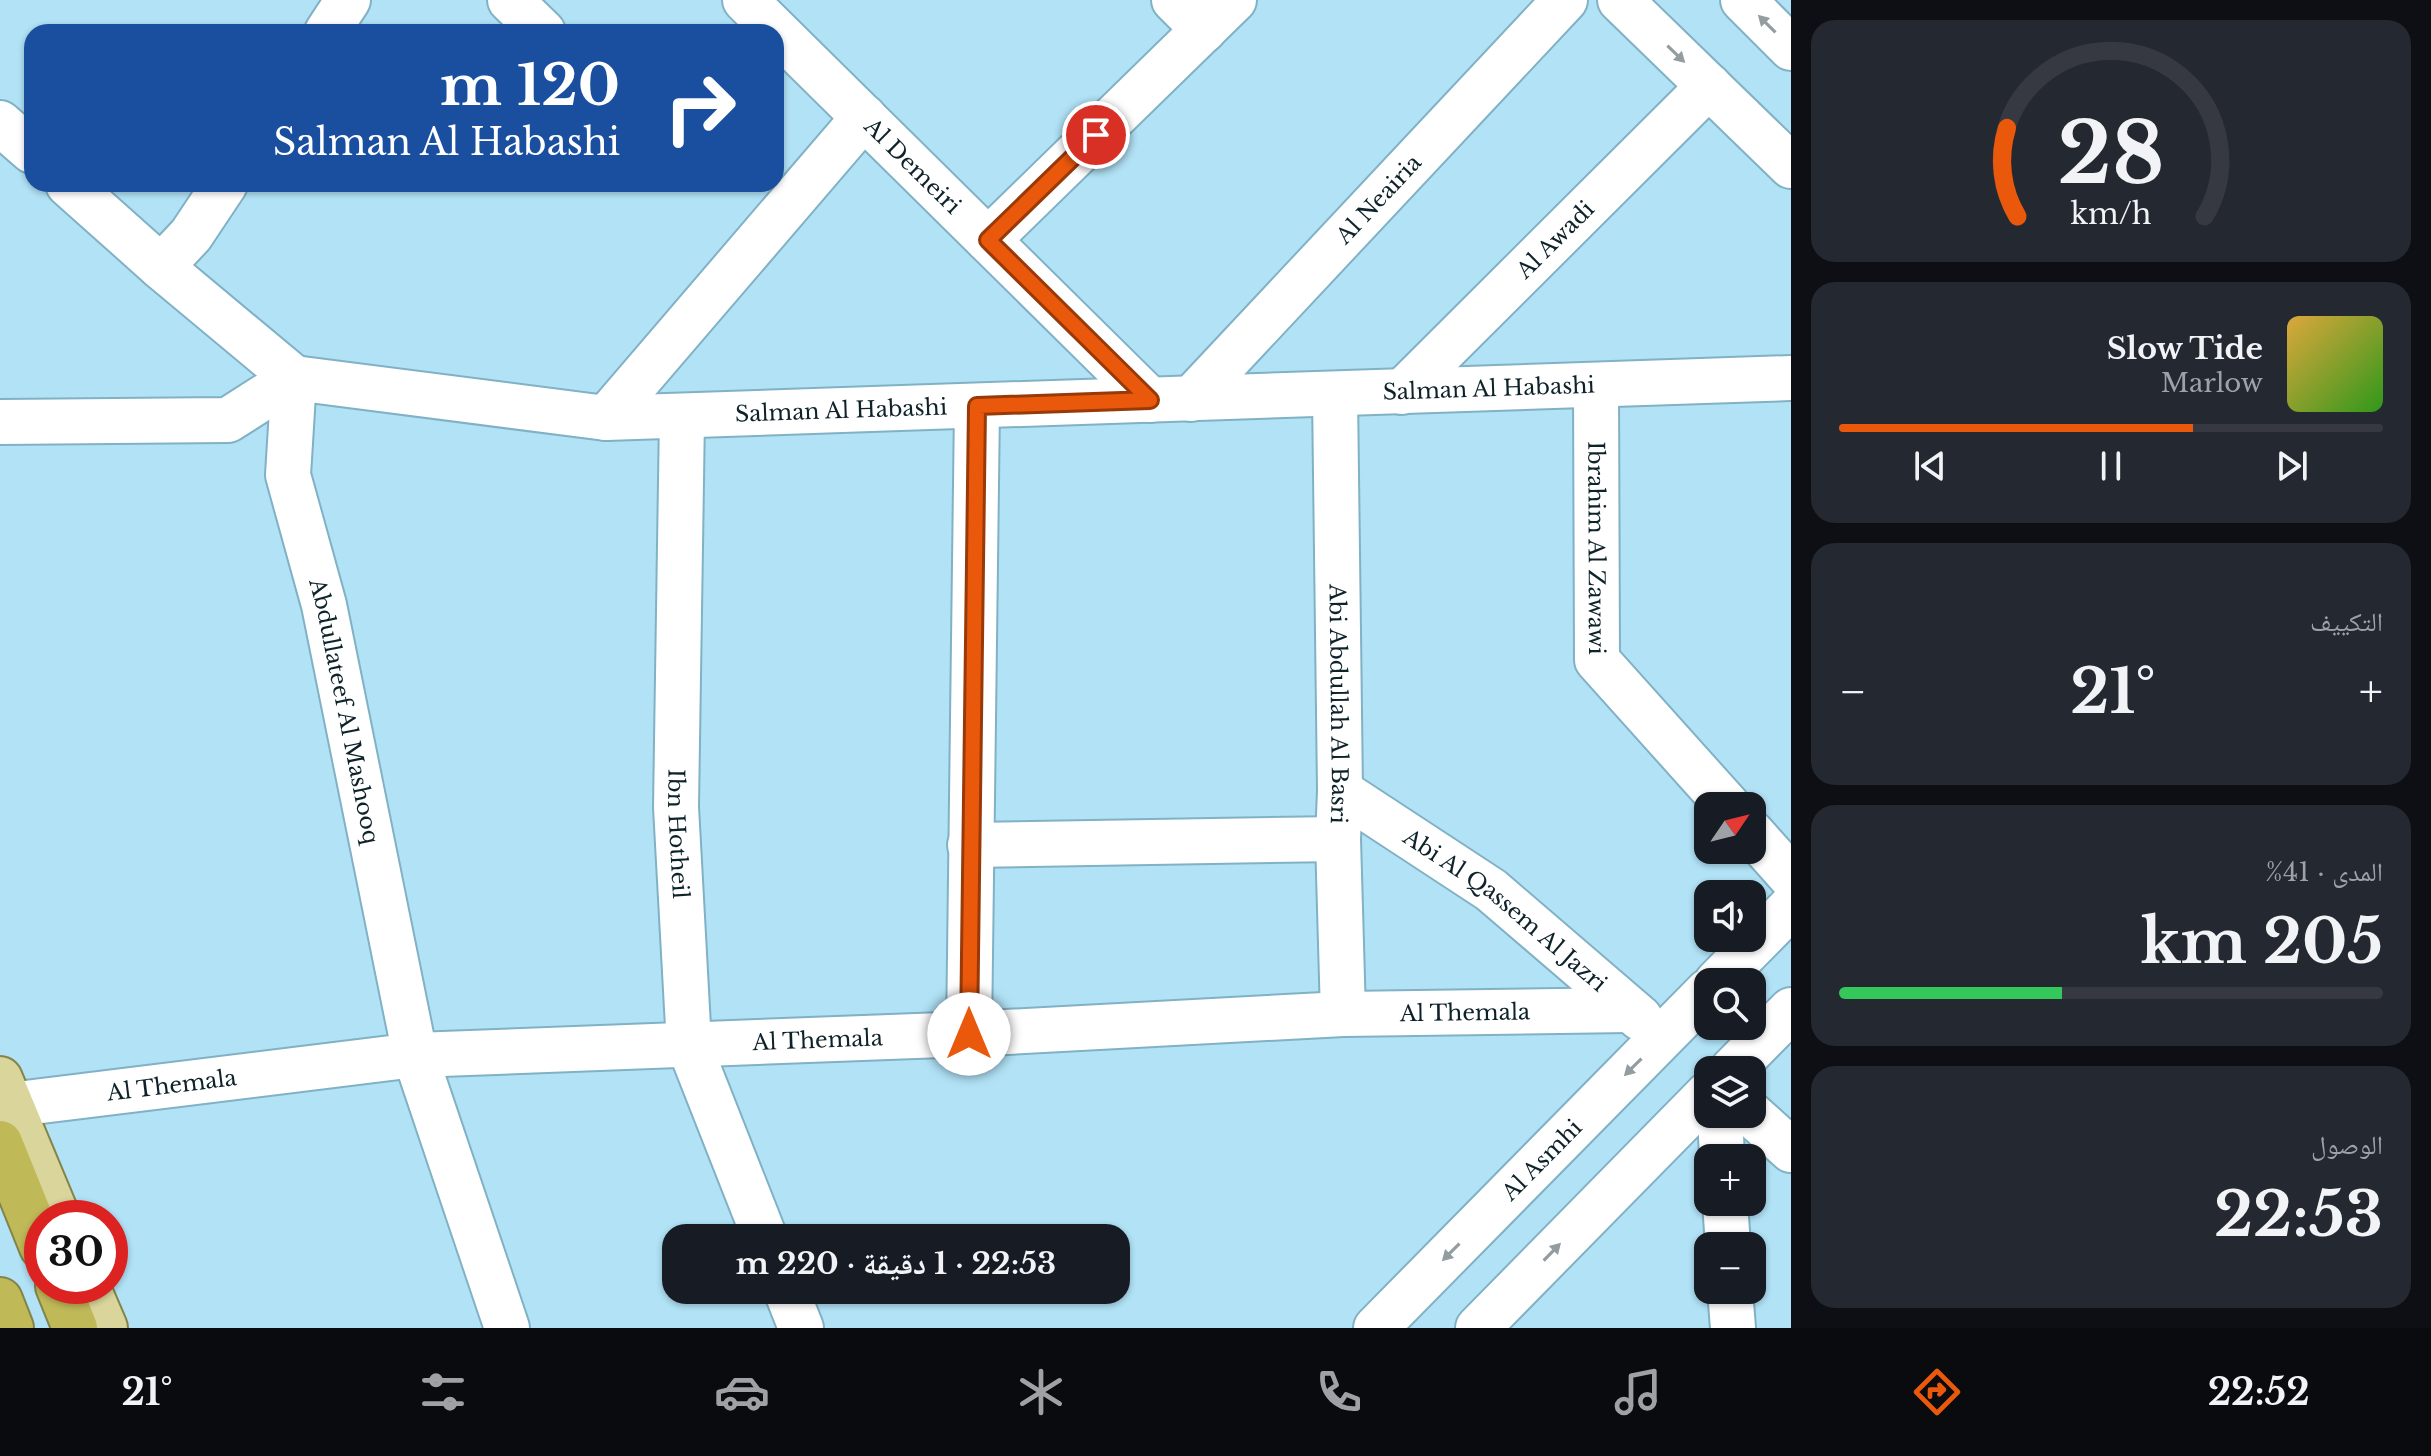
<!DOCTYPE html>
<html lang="ar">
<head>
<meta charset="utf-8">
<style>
	:root { --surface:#171b24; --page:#242831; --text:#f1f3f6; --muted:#9ea1a6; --line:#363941; --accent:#ea580c }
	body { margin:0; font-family:"Libre Baskerville","Noto Naskh Arabic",serif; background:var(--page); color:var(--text); direction:rtl; height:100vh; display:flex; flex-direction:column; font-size:30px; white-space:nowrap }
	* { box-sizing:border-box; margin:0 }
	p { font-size:26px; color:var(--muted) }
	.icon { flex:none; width:44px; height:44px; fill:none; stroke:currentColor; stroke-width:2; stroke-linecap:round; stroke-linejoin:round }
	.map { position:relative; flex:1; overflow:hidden; direction:ltr }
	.side { display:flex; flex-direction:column; gap:20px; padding:20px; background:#0d0f14; width:640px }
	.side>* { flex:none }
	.hud { position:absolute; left:24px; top:24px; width:760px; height:168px; border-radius:24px; box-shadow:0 2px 6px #0004; direction:rtl; background:#1a4fa0; color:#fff; overflow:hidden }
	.needle { width:52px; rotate:55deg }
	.controls { position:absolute; left:1694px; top:792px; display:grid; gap:16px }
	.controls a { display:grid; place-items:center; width:72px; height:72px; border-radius:16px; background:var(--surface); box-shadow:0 2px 6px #0004; font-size:40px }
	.speed { position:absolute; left:24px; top:1200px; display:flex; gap:16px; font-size:40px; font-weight:700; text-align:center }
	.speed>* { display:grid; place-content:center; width:104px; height:104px; border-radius:50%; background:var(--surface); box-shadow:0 2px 6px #0004; line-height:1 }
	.speed .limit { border:12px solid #d22; background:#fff; color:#111 }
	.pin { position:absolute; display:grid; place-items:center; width:68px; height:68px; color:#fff; margin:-34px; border:4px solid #fff; border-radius:50%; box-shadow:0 2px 8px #0007 }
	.me { position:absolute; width:88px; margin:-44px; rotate:0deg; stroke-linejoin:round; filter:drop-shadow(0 0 6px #0008) }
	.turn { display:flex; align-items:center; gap:28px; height:168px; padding:0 32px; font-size:36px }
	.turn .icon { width:104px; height:104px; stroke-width:2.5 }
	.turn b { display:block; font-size:56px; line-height:68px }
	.big { font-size:60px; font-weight:700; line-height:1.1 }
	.side .tile { flex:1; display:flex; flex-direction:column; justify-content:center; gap:12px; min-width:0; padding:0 28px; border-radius:24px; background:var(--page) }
	.side .dial { align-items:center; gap:0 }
	.dial svg { height:208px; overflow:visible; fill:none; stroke:var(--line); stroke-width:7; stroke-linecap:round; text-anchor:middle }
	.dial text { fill:var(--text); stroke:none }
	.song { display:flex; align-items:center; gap:24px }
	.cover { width:96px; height:96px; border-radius:12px; background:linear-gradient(135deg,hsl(40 70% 55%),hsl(110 70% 35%)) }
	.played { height:8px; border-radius:4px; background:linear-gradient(90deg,var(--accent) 65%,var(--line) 65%) }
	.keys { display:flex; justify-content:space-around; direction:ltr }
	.heat { display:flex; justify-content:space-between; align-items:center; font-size:44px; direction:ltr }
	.charge { height:12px; border-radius:6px; background:linear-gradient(90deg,#34c759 41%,var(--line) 0) }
	.trip { position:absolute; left:662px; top:1224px; width:468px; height:80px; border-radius:24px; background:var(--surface); box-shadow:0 2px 6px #0004; font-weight:700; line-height:80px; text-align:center; direction:rtl }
	.dock { display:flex; height:128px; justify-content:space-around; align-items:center; background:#090b0e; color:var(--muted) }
	.dock .icon { width:56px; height:56px }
	.dock .active { color:var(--accent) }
	.dock b { font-size:36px; color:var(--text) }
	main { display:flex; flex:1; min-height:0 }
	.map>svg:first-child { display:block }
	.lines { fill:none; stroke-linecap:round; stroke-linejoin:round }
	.minor-casing { stroke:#81b1c4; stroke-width:48 }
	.major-casing { stroke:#828448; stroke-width:48 }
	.highway-casing { stroke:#828448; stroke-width:48 }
	.minor { stroke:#fff; stroke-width:44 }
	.major { stroke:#d9d59b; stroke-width:44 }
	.highway { stroke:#c0b958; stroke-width:44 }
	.oneway { fill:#939c9f }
	.route-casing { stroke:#983908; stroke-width:20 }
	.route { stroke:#ea580c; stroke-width:14 }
	.labels { text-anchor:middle; stroke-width:8; stroke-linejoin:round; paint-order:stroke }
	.street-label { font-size:22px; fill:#0e2229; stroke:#f6fbfd }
</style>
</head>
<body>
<main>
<section class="side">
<div class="tile dial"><svg viewBox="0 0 100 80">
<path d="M14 69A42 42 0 1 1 86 69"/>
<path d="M14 69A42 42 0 0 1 10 35" stroke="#ea580c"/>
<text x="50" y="56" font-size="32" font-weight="700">28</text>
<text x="50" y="72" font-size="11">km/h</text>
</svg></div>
<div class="tile">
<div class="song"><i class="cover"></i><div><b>Slow Tide</b><p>Marlow</p></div></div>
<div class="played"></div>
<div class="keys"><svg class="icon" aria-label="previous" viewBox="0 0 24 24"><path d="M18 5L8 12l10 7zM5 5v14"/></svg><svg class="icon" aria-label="pause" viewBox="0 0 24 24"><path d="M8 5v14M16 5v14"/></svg><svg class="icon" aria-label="next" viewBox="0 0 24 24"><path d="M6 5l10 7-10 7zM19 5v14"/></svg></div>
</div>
<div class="tile"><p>التكييف</p>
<div class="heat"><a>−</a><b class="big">21°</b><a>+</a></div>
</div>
<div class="tile"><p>المدى · 41%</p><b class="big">205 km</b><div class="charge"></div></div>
<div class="tile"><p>الوصول</p><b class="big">22:53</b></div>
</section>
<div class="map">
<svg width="1791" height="1328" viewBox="0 0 1791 1328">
	<rect width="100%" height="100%" fill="#b1e2f6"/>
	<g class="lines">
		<g class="minor-casing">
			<g id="minor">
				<path d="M510 0 543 32"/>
				<path id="s1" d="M745 0 1150 400"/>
				<path d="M1174 0 1204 30"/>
				<path d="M1620 0 1791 166"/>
				<path d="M1743 0 1791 48"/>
				<path d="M327 32 348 0"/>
				<path d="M0 123 32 151"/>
				<path id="s2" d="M68 184 161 267 294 378 288 475 324 605 415 1055 507 1328"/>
				<path d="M988 240 1234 0"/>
				<path d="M161 267 191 235 225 184"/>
				<path id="s3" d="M1596 386 1597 660 1728 806"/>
				<path id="s4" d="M1402 392 1709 86"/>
				<path id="s5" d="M1335 394 1340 791 1338 839 1343 1014"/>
				<path id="s6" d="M1191 399 1565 0"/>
				<path id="s7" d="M682 416 676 807 689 1045 765 1238"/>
				<path d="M606 418 864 117"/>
				<path id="s8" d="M0 422 228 420 294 378 606 418 1791 378"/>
				<path id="s9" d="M1340 791 1491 890 1640 1018"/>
				<path d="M1752 833 1791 877"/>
				<path d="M970 845 1338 839"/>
				<path d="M1717 982 1791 907"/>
				<path d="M969 1034 977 406"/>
				<path d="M1732 1070 1791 1010"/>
				<path id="s10" d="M9 1105 415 1055 969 1034 1343 1014 1629 1010"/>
				<path d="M1720 1114 1722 1158"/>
				<path d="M1751 1114 1791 1150"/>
				<path d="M1725 1202 1728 1246"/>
				<path d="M786 1290 801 1328"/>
				<path d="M1730 1290 1733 1328"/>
				<path id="s11" d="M1376 1328 1708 991"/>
				<path d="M1478 1328 1708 1094"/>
			</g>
		</g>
		<g class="major-casing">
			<g id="major">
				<path d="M0 1079 58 1218"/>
				<path d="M87 1286 105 1328"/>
			</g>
		</g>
		<g class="highway-casing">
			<g id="highway">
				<path d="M0 1143 42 1247"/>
				<path d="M58 1286 75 1328"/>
				<path d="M0 1300 11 1328"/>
			</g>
		</g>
		<use href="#minor" class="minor"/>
		<use href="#major" class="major"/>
		<use href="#highway" class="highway"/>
	</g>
	<defs><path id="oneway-solid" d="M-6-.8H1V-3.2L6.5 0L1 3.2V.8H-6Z" transform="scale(2)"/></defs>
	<g class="oneway">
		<use href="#oneway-solid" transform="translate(1767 24) rotate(-135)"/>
		<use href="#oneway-solid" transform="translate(1676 54) rotate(44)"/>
		<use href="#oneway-solid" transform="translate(1633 1067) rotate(135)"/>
		<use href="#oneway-solid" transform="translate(1451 1252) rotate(135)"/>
		<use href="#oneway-solid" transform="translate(1552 1252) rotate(-46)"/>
	</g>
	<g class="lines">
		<g class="route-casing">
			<path id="route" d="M969 1034 977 406 1150 400 988 240 1096 135"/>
		</g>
		<use href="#route" class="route"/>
	</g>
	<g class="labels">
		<g class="street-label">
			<text dy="8" stroke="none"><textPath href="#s1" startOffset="236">Al Demeiri</textPath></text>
			<text dy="8" stroke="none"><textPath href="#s6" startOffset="274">Al Neairia</textPath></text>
			<text dy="8" stroke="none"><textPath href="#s4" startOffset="216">Al Awadi</textPath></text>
			<text dy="8" stroke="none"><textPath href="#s8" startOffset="1504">Salman Al Habashi</textPath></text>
			<text dy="8" stroke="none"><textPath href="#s8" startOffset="856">Salman Al Habashi</textPath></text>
			<text dy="8" stroke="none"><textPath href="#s3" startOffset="162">Ibrahim Al Zawawi</textPath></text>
			<text dy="8" stroke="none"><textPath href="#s5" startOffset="310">Abi Abdullah Al Basri</textPath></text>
			<text dy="8" stroke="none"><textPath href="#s2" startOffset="638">Abdullateef Al Mashooq</textPath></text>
			<text dy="8" stroke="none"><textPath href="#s7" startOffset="418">Ibn Hotheil</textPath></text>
			<text dy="8" stroke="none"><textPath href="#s9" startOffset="204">Abi Al Qassem Al Jazri</textPath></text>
			<text dy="8" stroke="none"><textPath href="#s10" startOffset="1460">Al Themala</textPath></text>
			<text dy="8" stroke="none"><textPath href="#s10" startOffset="812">Al Themala</textPath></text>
			<text dy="8" stroke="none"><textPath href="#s10" startOffset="164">Al Themala</textPath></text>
			<text dy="8" stroke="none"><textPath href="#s11" startOffset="236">Al Asmhi</textPath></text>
		</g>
	</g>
</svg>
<div class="controls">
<a><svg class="needle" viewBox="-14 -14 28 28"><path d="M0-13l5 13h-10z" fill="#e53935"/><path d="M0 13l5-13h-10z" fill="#9ea1a6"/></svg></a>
<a><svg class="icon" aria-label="sound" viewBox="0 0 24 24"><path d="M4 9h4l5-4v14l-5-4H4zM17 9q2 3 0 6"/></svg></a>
<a><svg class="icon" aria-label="search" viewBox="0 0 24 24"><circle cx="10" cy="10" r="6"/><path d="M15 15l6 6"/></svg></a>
<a><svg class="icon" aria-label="layers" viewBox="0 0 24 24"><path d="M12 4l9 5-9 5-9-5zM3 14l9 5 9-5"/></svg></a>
<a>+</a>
<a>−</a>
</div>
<div class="speed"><div class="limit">30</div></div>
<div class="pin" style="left:1096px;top:135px;background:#d93025"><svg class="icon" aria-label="arrive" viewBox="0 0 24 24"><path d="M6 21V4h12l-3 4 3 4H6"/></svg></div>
<svg class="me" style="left:969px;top:1034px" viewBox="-20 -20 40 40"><circle r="19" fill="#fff"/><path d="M0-13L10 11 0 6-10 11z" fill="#ea580c"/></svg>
<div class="trip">22:53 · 1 دقيقة · 220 m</div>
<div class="hud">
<div class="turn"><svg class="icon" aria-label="right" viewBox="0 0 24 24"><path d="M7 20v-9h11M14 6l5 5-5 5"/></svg><div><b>120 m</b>Salman Al Habashi</div></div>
</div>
</div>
</main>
<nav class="dock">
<b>22:52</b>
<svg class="icon active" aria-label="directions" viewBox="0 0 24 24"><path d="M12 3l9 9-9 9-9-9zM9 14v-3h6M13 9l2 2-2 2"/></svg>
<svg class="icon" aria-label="music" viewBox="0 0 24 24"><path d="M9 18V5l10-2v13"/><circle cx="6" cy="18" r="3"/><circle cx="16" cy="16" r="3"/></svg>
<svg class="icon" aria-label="phone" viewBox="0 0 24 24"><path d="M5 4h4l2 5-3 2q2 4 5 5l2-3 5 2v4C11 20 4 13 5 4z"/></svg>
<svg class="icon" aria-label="climate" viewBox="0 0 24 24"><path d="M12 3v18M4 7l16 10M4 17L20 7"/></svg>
<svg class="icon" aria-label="car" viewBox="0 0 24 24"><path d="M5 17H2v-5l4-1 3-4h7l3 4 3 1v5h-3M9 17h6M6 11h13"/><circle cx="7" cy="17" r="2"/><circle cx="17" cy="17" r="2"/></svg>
<svg class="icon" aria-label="filters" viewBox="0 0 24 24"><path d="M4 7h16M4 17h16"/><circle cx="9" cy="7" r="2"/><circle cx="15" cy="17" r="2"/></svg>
<b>21°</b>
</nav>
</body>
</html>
